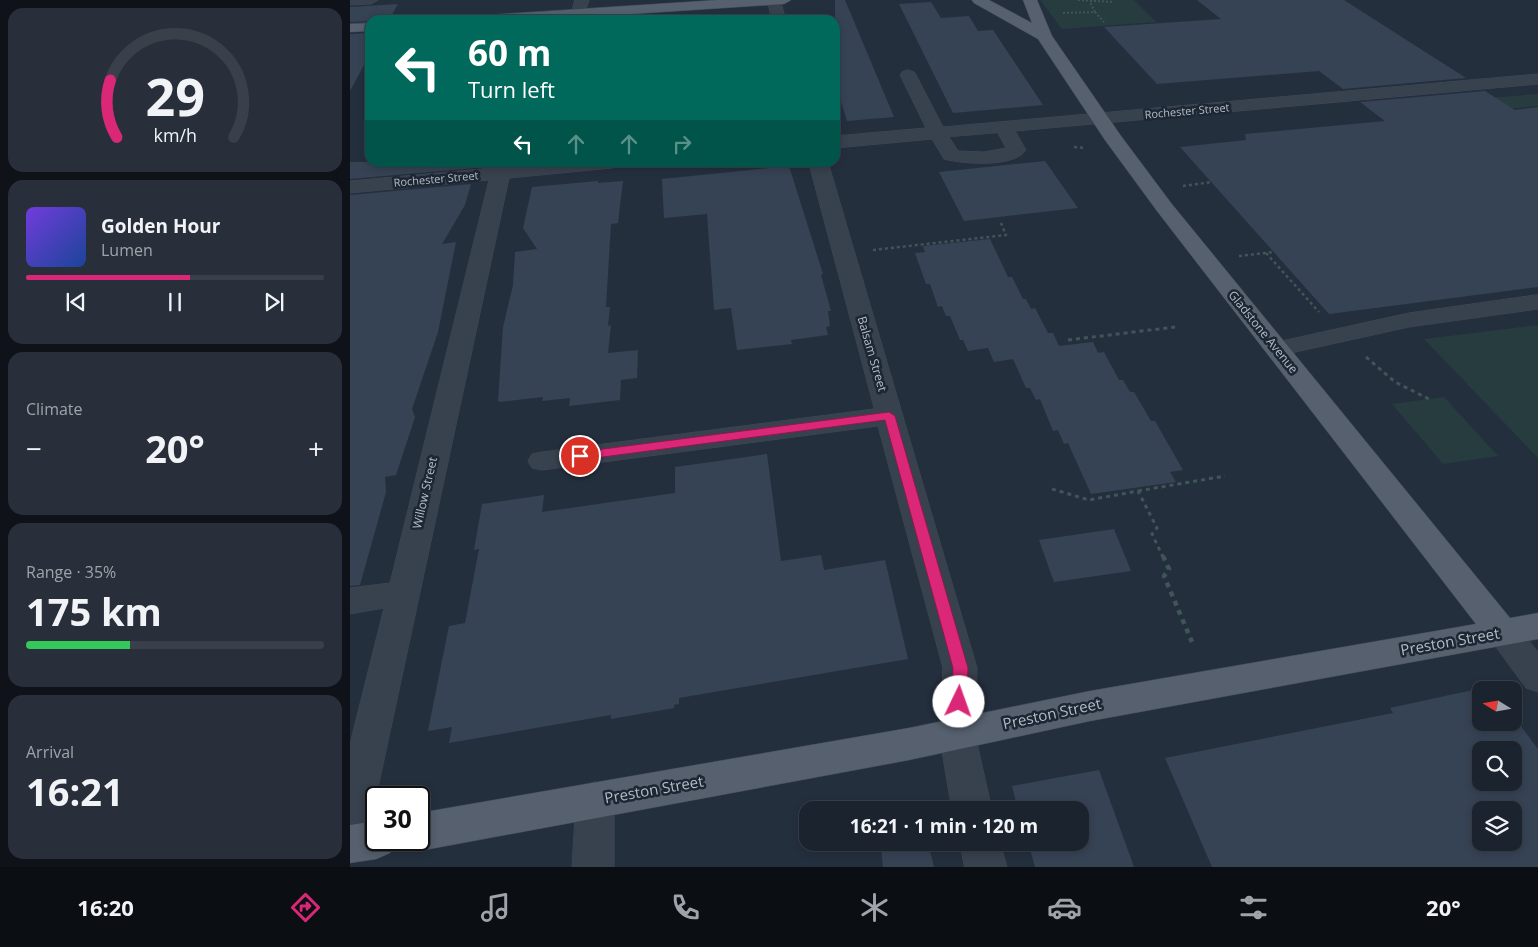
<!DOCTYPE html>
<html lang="en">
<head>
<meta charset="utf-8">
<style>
	:root { --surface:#1b232e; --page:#282f3a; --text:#f1f3f6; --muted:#a0a4aa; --line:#39404a; --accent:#db2777 }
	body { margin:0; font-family:"Open Sans",sans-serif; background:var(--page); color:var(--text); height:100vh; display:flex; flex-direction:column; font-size:19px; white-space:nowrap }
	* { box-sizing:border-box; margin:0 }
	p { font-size:16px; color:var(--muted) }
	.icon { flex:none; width:28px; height:28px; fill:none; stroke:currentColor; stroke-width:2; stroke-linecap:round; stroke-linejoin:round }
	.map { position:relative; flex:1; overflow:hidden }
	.details { display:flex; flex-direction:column; gap:8px; padding:8px; background:#0f1319; width:350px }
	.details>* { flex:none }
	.hud { position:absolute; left:15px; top:15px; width:475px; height:152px; border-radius:15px; box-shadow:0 2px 8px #0003,0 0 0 1px var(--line); background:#00695c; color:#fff; overflow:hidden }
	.needle { width:32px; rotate:281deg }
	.tools { position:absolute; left:1122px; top:681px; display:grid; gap:10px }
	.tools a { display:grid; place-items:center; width:50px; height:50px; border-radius:10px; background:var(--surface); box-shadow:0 2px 8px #0003,0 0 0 1px var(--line); font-size:25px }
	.speed { position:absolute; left:15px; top:786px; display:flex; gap:10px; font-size:25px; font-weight:700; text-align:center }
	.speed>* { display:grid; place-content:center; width:65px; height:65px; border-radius:50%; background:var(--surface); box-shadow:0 2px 8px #0003,0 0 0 1px var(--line); line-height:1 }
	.speed .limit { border:2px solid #111; border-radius:8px; background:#fff; color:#111 }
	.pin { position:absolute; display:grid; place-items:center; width:42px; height:42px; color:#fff; margin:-21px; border:2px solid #fff; border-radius:50%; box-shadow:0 1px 5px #0007 }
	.me { position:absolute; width:55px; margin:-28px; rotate:3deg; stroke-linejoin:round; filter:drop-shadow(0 0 4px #0008) }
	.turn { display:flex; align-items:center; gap:18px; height:105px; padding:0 20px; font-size:22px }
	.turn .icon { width:65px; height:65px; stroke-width:2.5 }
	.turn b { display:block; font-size:35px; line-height:42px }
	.lanes { display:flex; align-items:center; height:48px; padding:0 20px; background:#0003; justify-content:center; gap:25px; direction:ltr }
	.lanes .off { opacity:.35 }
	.big { font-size:38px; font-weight:700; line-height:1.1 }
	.details .tile { flex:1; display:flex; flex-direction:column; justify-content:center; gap:8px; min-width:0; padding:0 18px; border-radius:15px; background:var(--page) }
	.details .dial { align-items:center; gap:0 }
	.dial svg { height:130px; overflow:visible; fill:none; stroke:var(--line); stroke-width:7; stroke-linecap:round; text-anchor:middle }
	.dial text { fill:var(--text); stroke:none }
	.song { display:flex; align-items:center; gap:15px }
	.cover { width:60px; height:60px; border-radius:8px; background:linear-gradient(135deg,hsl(260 70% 55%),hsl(220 70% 35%)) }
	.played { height:5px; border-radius:2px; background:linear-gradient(90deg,var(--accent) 55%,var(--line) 55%) }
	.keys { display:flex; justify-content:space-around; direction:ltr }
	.heat { display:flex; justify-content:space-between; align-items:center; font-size:28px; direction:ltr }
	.charge { height:8px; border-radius:4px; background:linear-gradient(90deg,#34c759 35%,var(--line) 0) }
	.trip { position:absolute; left:449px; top:801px; width:290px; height:50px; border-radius:15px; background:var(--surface); box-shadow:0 2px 8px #0003,0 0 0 1px var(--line); font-weight:700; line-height:50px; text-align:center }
	.dock { display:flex; height:80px; justify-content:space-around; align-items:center; background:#0b0e12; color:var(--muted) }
	.dock .icon { width:35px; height:35px }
	.dock .active { color:var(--accent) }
	.dock b { font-size:22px; color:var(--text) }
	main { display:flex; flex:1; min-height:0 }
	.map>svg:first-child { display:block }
	.green { fill:#263c3f }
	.building { fill:#364354; fill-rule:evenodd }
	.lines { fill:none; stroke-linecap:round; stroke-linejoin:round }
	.minor-casing { stroke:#414a57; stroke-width:1 }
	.major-casing { stroke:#414a57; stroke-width:1 }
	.path-far3 { stroke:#3f5557; stroke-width:2; stroke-dasharray:2 2; stroke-linecap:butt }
	.path-far2 { stroke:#3f5557; stroke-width:2.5; stroke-dasharray:3 3; stroke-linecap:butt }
	.path-far1 { stroke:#3f5557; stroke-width:3; stroke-dasharray:4 4; stroke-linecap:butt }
	.path { stroke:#3f5557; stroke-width:4.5; stroke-dasharray:5 5; stroke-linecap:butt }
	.minor { fill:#38414e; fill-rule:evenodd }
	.major { fill:#56606e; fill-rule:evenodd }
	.route { fill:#db2777; stroke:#8e194d }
	.labels { text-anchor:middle; stroke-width:5; stroke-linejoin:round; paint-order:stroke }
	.far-street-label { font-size:11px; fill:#b4bcc9; stroke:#1d2633 }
	.street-label { font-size:12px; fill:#b4bcc9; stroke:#1d2633 }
	.near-street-label { font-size:15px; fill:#b4bcc9; stroke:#1d2633 }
</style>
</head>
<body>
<main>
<section class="details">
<div class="tile dial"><svg viewBox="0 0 100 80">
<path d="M14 69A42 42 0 1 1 86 69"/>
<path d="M14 69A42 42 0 0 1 10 34" stroke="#db2777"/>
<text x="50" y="56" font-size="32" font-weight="700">29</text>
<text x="50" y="72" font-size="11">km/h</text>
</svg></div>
<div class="tile">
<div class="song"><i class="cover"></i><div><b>Golden Hour</b><p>Lumen</p></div></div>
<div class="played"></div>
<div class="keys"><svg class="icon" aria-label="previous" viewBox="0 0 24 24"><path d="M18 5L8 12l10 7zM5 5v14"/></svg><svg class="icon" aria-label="pause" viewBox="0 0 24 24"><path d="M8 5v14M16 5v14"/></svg><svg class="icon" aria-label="next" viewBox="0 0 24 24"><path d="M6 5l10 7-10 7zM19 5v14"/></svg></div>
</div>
<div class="tile"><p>Climate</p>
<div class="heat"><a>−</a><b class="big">20°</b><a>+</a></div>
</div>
<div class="tile"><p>Range · 35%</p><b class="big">175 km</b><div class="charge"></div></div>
<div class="tile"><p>Arrival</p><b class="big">16:21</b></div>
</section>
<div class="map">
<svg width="1188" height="867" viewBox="0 0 1188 867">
	<rect width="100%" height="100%" fill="#242f3e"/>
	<g class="green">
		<path d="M690 0H784L806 22 712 29Z"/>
		<path d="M1188 94V106L1040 120 1035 106Z"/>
		<path d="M1188 325V458L1074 339Z"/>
		<path d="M1094 397 1148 456 1093 464 1042 404Z"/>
	</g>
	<g class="building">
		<path d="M485 0H495L544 117 497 121 485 83Z"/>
		<path d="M847 0H994L1116 78 993 89 969 71 807 84 754 27 871 19Z"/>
		<path d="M581 2 591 18 619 16 628 31 643 30 693 105 603 113 549 4Z"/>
		<path d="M48 4 39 20 0 22V7Z"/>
		<path d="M20 33V54L0 91V34Z"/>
		<path d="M1135 91 1165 110 1188 107V287L979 314 830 147 896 140 895 134 1035 121 1010 102Z"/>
		<path d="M695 161 728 208 614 221 589 172Z"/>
		<path d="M0 162H126L125 168 0 179Z"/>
		<path d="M439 166 473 274 471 275 481 311H478L480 326 476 327 478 335 441 340 442 344 387 350 381 308 364 310 357 214 314 218 312 179Z"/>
		<path d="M248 181V183L273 181 268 223 261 224 256 307H260L258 326 261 325 258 353 288 350 287 378 271 380 270 400 219 406 220 398 192 401 193 397 150 402 148 401 153 327 163 285 165 252 187 249 173 228 182 187Z"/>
		<path d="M121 184 115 205 92 244 106 242 88 332 62 409 65 417 46 475 35 477 36 492 10 585 0 586V195Z"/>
		<path d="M640 239 658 277H662L673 299H676L681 309 685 308 698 333H703L709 346 743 342 748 353 754 352 769 380H773L780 392H784L801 421H805L833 470 820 472 826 482 741 494 718 443 714 444 708 430 703 431 690 399 686 400 680 388H676L663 359 644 362 638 348 618 351 613 340H610L600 316H596L592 306 588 307 580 284H576L565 253 575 252 573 246Z"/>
		<path d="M417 454 431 561 471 555 474 570 535 560 558 659 329 698V704L324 705V708L261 719V715L99 743 102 727 78 731 99 626 115 623 129 549 124 550 132 504 194 495 192 512 325 493V467Z"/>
		<path d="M764 529 781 571 704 582 689 540Z"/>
		<path d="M1141 686 1143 690H1131V722H1164V717L1188 749V867H862L815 758 1043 713 1040 708ZM1131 750H1164V782H1131ZM1131 810H1164V842H1131Z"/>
		<path d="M749 770 784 867H685L678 842H730V810H668L662 786Z"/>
		<path d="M519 842H578L584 867H533L531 849 520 850Z"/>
	</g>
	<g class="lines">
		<g class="minor-casing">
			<g id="minor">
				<path d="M0 0H28L21 4 0 5Z"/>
				<path d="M225 0H239L234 16H224L222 13Z"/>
				<path d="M418 0H430L436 20H422Z"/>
				<path d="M558 70 564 72 566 75 593 127 1188 74V84L665 131 676 150C664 168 613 164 594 159L582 139 485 148V136L576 128 550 75 552 72ZM648 133 656 148 634 152 608 151 599 137Z"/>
				<path d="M143 162H162V166L196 162H271L269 166 262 168 159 178 20 825 14 838 0 843V744L34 608 0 614V588L40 583 139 180 0 193V181L142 168Z"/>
				<path d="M459 162H478L627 668 625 734 642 810H602L589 734 593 668 528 426 192 470 182 468 178 461 182 454 192 452 524 409Z"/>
				<path d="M1188 295V309L1059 327 927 356 918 354 915 349 918 344 1059 313Z"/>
				<path d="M1152 619 1164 623 1188 652V692L1176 688 1135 632 1140 623Z"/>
				<path d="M245 782 259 787 264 800V867H222L226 800 231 787Z"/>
				<path d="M610 842H650L657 867H615Z"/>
			</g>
		</g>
		<g class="major-casing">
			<g id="major">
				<path d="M368 0H441L434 4 190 20H115L117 17 122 16Z"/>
				<path d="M622 0H639L682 23 673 0H687L702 36 771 136 821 203 1160 618 1188 613V639L740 721 559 760 69 851 55 845 53 840H69V813L559 728 740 691 1126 624 807 211 755 140 688 39 624 3Z"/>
				<path d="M20 23V31L0 32V24Z"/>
				<path d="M26 821V840H46L40 853 26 859 0 863V825Z"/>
			</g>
		</g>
		<g class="path-far3">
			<path d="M728 0 764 2"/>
			<path d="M745 12 754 22"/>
			<path d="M713 13 745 12 740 2 742 0"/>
		</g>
		<g class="path-far2">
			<path d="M724 147 736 148"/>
			<path d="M833 186 862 182"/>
			<path d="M523 250 656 235 651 223"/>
			<path d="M916 253 969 312"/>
			<path d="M889 256 924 252"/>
		</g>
		<g class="path-far1">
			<path d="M718 340 825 327"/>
			<path d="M1016 357 1045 382 1079 399"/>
			<path d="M702 489 739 500 788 491 807 528 802 534 813 557"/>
			<path d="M788 491 875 476"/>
		</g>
		<path class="path" d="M813 556 819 569 814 576 842 642"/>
		<use href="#minor" class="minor"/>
		<use href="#major" class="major"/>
	</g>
	<path class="route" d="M539 412 545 416 618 668 617 702 614 706 609 708 604 706 602 702 603 668 535 420 230 460 225 456 230 452Z"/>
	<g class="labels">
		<g class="far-street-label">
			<text transform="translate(837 111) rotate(-5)" y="4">Rochester Street</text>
			<text transform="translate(86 179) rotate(-5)" y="4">Rochester Street</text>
		</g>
		<g class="street-label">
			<text transform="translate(913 332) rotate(51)" y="4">Gladstone Avenue</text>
			<text transform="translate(522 354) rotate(74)" y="4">Balsam Street</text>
			<text transform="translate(75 493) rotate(-77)" y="4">Willow Street</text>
		</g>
		<g class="near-street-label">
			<text transform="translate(1100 642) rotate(-10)" y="5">Preston Street</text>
			<text transform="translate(702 714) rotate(-12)" y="5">Preston Street</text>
			<text transform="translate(304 790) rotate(-10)" y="5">Preston Street</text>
		</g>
	</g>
</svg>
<div class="tools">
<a><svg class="needle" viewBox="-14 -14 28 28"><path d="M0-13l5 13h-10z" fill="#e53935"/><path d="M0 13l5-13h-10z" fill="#a0a4aa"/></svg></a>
<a><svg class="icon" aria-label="search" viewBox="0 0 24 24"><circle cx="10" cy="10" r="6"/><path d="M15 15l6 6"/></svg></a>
<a><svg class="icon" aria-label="layers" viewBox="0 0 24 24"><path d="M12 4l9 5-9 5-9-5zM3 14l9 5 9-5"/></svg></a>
</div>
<div class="speed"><div class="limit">30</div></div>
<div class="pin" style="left:230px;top:456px;background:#d93025"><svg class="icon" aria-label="arrive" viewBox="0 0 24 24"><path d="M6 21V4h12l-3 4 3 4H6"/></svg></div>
<svg class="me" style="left:609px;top:702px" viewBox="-20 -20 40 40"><circle r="19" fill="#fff"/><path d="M0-13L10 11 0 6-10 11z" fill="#db2777"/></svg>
<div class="trip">16:21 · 1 min · 120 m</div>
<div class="hud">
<div class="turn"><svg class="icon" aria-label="left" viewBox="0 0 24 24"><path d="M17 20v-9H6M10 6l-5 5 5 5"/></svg><div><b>60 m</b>Turn left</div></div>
<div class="lanes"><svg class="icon" aria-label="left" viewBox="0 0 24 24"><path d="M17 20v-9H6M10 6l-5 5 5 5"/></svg><svg class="icon off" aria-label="ahead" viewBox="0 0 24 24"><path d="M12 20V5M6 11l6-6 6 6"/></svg><svg class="icon off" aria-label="ahead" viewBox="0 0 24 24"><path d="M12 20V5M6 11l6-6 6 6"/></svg><svg class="icon off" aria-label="right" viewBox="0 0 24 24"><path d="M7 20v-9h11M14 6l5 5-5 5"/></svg></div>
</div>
</div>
</main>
<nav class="dock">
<b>16:20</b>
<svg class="icon active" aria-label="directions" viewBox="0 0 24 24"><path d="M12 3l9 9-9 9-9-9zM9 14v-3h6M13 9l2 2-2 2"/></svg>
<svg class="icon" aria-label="music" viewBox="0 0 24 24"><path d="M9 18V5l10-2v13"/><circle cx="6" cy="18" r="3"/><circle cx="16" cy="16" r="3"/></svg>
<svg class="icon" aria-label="phone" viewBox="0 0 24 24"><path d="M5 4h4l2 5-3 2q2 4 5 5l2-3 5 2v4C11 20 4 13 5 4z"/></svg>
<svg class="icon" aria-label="climate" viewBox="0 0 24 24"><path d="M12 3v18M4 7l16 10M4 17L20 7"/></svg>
<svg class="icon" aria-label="car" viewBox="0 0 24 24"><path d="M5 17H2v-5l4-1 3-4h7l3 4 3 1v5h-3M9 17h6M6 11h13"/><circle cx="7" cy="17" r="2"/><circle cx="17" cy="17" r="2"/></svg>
<svg class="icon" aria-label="filters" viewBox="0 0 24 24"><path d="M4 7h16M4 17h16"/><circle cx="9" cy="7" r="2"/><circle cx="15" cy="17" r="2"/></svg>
<b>20°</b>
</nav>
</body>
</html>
